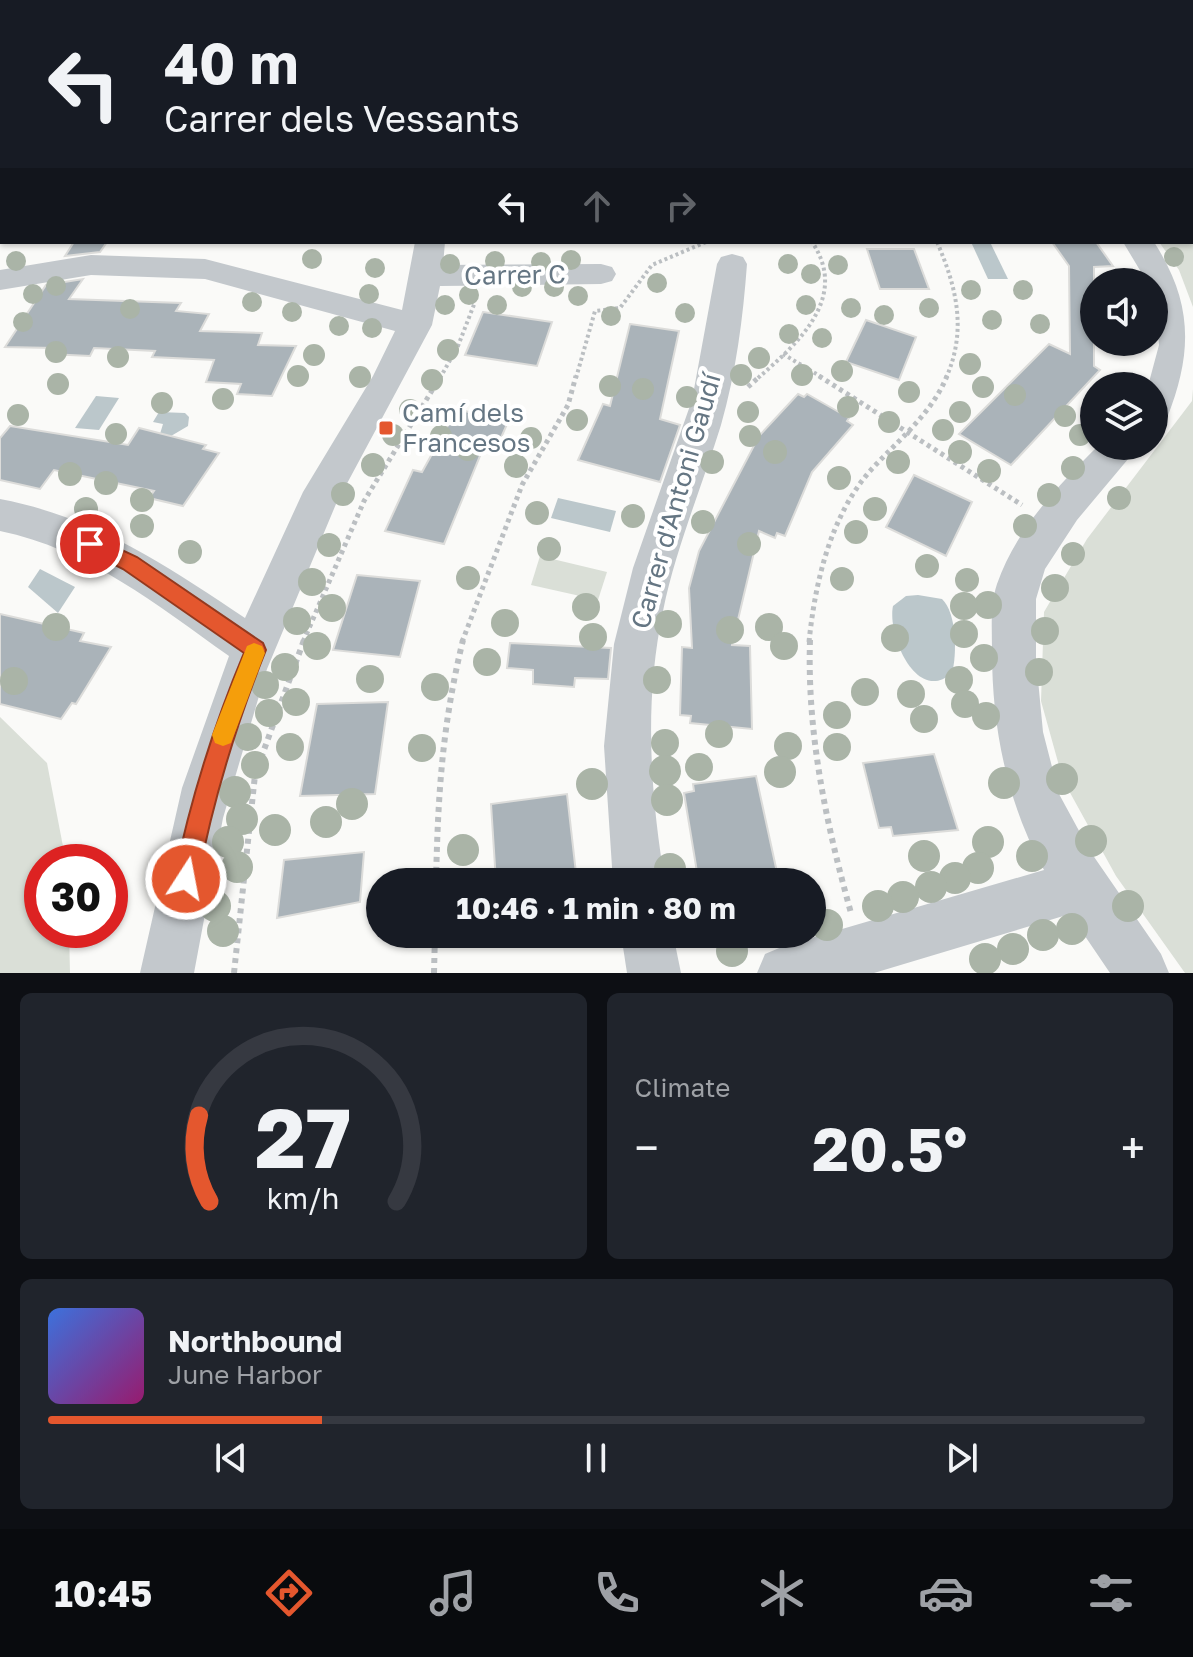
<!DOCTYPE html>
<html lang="en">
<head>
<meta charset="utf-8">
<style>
	:root { --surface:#171b24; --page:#20242c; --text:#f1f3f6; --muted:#9ea1a6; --line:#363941; --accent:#e4572e }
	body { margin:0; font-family:"Golos Text",sans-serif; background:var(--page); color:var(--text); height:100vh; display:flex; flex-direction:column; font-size:30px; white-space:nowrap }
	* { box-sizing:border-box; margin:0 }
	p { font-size:26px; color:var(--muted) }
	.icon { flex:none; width:44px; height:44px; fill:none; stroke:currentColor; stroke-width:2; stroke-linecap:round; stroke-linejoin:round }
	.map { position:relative; height:973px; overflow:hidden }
	.sheet { display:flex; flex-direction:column; gap:20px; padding:20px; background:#0d0f14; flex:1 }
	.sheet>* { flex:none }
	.top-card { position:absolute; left:0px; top:0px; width:1194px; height:244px; box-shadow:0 2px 6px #0004; background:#171b24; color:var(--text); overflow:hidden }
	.buttons { position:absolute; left:1080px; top:268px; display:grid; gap:16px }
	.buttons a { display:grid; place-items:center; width:88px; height:88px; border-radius:50%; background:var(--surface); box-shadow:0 2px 6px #0004; font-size:40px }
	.speed { position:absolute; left:24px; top:844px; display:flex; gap:16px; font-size:40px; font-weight:700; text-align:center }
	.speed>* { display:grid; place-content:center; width:104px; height:104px; border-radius:50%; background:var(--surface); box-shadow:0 2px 6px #0004; line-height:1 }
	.speed .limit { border:12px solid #d22; background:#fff; color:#111 }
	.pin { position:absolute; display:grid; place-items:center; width:68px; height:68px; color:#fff; margin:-34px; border:4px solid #fff; border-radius:50%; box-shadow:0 2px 8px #0007 }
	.me { position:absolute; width:88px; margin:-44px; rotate:11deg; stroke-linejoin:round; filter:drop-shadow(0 0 6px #0008) }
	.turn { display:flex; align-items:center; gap:28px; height:168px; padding:0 32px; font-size:36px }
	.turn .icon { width:104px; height:104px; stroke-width:2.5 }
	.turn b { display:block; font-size:56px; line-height:68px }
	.lanes { display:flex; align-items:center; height:76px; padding:0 32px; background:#0003; justify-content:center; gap:40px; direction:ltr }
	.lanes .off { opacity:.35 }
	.big { font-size:60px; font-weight:700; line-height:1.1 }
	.sheet .widget { flex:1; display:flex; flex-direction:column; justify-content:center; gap:12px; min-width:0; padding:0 28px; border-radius:12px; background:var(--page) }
	.sheet .dial { align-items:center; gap:0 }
	.dial svg { height:208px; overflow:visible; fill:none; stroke:var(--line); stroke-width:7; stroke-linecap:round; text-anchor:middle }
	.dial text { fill:var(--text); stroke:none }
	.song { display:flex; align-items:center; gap:24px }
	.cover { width:96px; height:96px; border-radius:12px; background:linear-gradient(135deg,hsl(220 70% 55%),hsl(320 70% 35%)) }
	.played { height:8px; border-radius:4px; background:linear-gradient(90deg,var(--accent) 25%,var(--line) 25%) }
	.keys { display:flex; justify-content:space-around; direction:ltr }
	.heat { display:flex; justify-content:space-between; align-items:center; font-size:44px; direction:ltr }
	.sheet .tiles { flex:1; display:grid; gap:20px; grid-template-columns:1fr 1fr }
	.widget:last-child { grid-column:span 2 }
	.trip { position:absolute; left:366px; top:868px; width:460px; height:80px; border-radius:40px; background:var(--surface); box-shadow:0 2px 6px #0004; font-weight:700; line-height:80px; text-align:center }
	.menu { display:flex; height:128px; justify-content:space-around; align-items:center; background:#090b0e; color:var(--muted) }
	.menu .icon { width:56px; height:56px }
	.menu .on { color:var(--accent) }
	.menu b { font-size:36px; color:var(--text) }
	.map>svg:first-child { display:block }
	.green { fill:#dadfd7 }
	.water { fill:#bbc7cb }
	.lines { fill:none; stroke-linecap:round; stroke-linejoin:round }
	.stream { fill:#bbc7cb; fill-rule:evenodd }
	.building { fill:#aab3b9; stroke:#dcdcda; stroke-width:2 }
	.path-far3 { stroke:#bbbfc2; stroke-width:3; stroke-dasharray:3 3; stroke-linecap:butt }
	.path-far2 { stroke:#bbbfc2; stroke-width:4; stroke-dasharray:3 3; stroke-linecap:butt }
	.path-far1 { stroke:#bbbfc2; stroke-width:5; stroke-dasharray:4 4; stroke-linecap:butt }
	.path { stroke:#bbbfc2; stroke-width:6; stroke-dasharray:5 5; stroke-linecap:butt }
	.lane { fill:#c3c8cc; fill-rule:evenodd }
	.street { fill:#c3c8cc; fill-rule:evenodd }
	.tree { fill:#aab4a7 }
	.route { fill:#e4572e; stroke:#94391e; stroke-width:2 }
	.slow { fill:#f59e0b }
	.poi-dot { fill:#e4572e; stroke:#fff; stroke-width:3 }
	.labels { text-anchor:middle; stroke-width:8; stroke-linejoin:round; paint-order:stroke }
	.street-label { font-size:26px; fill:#657683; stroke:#fff }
	.poi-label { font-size:26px; fill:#657683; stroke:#fff; text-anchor:start }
</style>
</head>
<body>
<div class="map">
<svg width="1193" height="973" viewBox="0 0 1193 973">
	<rect width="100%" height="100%" fill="#fafaf8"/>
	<g class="green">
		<path d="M1192 190 1193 191V307L1179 270 1159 242H1192Z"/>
		<path d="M1193 389V973H1185L1116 876 1063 780 1041 701 1044 612 1087 539 1192 401Z"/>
		<path d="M540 556 607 572 598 600 531 585Z"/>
		<path d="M0 717 47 763 66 862H42V930H69L70 973H0Z"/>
	</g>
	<g class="water">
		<path d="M971 242H990L1008 279H988Z"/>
		<path d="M96 396 119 398 99 430 75 428Z"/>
		<path d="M159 412 185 413 189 417 188 426 171 436 160 434 163 424 153 422Z"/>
		<path d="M558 498 616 511 610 532 551 518Z"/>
		<path d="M40 569 75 587 58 613 28 587Z"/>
		<path d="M918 595 942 599C957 613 957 655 952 673 916 705 887 634 893 606L906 596Z"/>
	</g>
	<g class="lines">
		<g class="stream">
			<path d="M255 0 252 2H243L246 0Z"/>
			<path d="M2 77V81L0 82V78Z"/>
		</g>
	</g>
	<g class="building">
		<path d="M74 242H107L100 252 65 256Z"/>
		<path d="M1052 242H1096L1113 266 1094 267V366L1100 370 1011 465 959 434 1049 344 1070 354 1069 266Z"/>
		<path d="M867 249H914L929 289H880Z"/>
		<path d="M83 279 69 299 181 303 176 311 209 314 200 331 262 333 258 345 296 346 272 396 237 394 241 384 206 382 214 360 152 357 155 351 94 348 90 356 49 354 53 348 5 347 46 285Z"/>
		<path d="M483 312 552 322 537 366 465 355Z"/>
		<path d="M866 320 916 337 899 380 846 362Z"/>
		<path d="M630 324 679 331 660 419 680 425 660 482 578 460 603 404 610 406Z"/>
		<path d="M798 394 804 397 807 394 830 407 849 418 847 421 853 425 812 472 785 536 777 533 775 538 759 531 732 645 750 646 752 729 690 723 691 716 680 715 682 647 692 648 689 588 699 551 759 436Z"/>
		<path d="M457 409 508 422 496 449 484 446 444 544 385 531 413 470 422 472Z"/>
		<path d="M10 426 128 445 139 428 206 445 203 449 219 453 183 506 149 498 154 491 54 470 40 489 0 480V438Z"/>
		<path d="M914 475 972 502 946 556 886 527Z"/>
		<path d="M357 575 420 581 400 657 333 650Z"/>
		<path d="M0 614 84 633 80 641 111 647 76 704 72 703 61 719 0 704Z"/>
		<path d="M510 643 611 648 608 679 575 678 574 687 533 684V670L507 668Z"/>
		<path d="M388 702 375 794 300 796 317 704Z"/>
		<path d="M934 754 958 830 893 836 891 827 879 828 863 763Z"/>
		<path d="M756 776 778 877 740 882H710L709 876 698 878 684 793 694 791 693 784Z"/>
		<path d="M567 794 577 882H496L491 804Z"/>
		<path d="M364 852 360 902 277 918 284 860Z"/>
	</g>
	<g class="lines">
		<path class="path-far3" d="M225 2 231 0"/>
		<g class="path-far2">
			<path d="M937 242C957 288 967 331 946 378"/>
			<path d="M783 354 823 378"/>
			<path d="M440 378 458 346 475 302"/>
			<path d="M576 378 595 311 620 308 652 265 706 242"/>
			<path d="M758 378C797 344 850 298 812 242"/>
		</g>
		<g class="path-far1">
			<path d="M819 376 1022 505"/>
			<path d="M748 387 760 376"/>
			<path d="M303 642 364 501 441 376"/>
			<path d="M462 642 522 485 568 405 576 376"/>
			<path d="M809 642C815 583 830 517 870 471 898 440 931 415 947 376"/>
		</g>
		<g class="path">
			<path d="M810 640C807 734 826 823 851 913"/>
			<path d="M261 758 304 640"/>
			<path d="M436 882C438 794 442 726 463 640"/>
			<path d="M234 973 255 775"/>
			<path d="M434 973 435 934"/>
		</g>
		<path class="lane" d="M267 0H282L266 2Z"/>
		<g class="street">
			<path d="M356 0H378L355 2Z"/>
			<rect x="0" y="153" width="2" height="16"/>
			<path d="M415 242H445L443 265 601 264 612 267 616 274 612 281 601 284 440 286 432 325 336 504 267 669 223 818 194 973H140L182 788 229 656C157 605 88 549 0 531V499C95 517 166 565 245 618L303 492 373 376 395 331 205 279 91 275 0 290V270L91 255 205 259 402 310Z"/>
			<path d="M1123 242H1154C1193 303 1193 352 1167 418L1154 421V386H1148L1159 345 1154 282H1147Z"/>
			<path d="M732 254 743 257 747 264C743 318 736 373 721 425 702 487 676 547 663 611 644 701 650 792 665 882H613L604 746 614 644 633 568 692 400 717 264 721 257Z"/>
			<path d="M1098 446H1139L1077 520 1045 569 1036 599V659L1043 732 1059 794 1090 851 1161 954 1169 973H1110L1070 914 874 973H757L765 954 784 946 1044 870C1007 802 992 729 992 651 992 629 990 605 997 584 1016 529 1058 486 1098 446Z"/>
			<path d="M621 934H673L681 973H627Z"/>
		</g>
	</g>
	<g class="tree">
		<circle cx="1174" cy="257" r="10"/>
		<circle cx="312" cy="259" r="10"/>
		<circle cx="571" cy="260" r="10"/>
		<circle cx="16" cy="261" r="10"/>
		<circle cx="495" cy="261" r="10"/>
		<circle cx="541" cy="262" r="10"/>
		<circle cx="450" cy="264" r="10"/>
		<circle cx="788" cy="264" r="10"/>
		<circle cx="838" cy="265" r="10"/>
		<circle cx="375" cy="268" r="10"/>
		<circle cx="811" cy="274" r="10"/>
		<circle cx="657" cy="283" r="10"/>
		<circle cx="56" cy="286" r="10"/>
		<circle cx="522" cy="287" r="10"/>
		<circle cx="554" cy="287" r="10"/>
		<circle cx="971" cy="290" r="10"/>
		<circle cx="1023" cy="290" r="10"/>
		<circle cx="33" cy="294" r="10"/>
		<circle cx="369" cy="294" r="10"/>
		<circle cx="469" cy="295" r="10"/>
		<circle cx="578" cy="296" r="10"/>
		<circle cx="252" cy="302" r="10"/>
		<circle cx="445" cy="305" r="10"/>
		<circle cx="497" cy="305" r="10"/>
		<circle cx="806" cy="305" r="10"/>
		<circle cx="851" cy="308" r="10"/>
		<circle cx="929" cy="308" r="10"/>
		<circle cx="130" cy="309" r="10"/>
		<circle cx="292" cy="312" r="10"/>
		<circle cx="685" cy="313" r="10"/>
		<circle cx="884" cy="315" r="10"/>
		<circle cx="611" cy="316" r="10"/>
		<circle cx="992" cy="320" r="10"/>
		<circle cx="23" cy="322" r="10"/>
		<circle cx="1040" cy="324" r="10"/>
		<circle cx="339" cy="326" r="10"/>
		<circle cx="372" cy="328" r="10"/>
		<circle cx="789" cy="334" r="10"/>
		<circle cx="822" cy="338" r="10"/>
		<circle cx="448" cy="350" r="11"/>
		<circle cx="56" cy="352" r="11"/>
		<circle cx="314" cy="355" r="11"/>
		<circle cx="118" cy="357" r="11"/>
		<circle cx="759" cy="358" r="11"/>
		<circle cx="970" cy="364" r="11"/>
		<circle cx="842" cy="371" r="11"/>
		<circle cx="741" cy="375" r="11"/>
		<circle cx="802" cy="375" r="11"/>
		<circle cx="298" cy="376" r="11"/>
		<circle cx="360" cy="377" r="11"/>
		<circle cx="432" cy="380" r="11"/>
		<circle cx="58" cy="384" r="11"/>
		<circle cx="610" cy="386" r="11"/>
		<circle cx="983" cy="387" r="11"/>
		<circle cx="643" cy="389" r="11"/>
		<circle cx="909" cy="392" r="11"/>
		<circle cx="1015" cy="395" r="11"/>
		<circle cx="687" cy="397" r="11"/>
		<circle cx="223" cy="399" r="11"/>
		<circle cx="162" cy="403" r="11"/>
		<circle cx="848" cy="407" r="11"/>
		<circle cx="410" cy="410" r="11"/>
		<circle cx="748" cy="412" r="11"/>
		<circle cx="960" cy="412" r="11"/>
		<circle cx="18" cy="415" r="11"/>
		<circle cx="1065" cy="416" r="11"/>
		<circle cx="577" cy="420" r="11"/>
		<circle cx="889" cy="422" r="11"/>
		<circle cx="943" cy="430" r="11"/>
		<circle cx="116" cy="434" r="11"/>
		<circle cx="393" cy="435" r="11"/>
		<circle cx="1080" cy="435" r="11"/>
		<circle cx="441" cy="436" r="11"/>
		<circle cx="750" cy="436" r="11"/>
		<circle cx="531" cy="438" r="11"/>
		<circle cx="468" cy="449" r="12"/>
		<circle cx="775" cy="452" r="12"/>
		<circle cx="960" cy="452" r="12"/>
		<circle cx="712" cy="462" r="12"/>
		<circle cx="898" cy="462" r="12"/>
		<circle cx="373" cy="465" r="12"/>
		<circle cx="516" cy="466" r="12"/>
		<circle cx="1073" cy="468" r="12"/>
		<circle cx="989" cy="471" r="12"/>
		<circle cx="70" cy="474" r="12"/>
		<circle cx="839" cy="478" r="12"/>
		<circle cx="106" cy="483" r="12"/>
		<circle cx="343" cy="494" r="12"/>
		<circle cx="1049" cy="495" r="12"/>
		<circle cx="1119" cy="498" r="12"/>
		<circle cx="142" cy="500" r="12"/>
		<circle cx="86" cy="509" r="12"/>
		<circle cx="875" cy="509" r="12"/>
		<circle cx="537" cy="513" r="12"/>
		<circle cx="633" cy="516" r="12"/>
		<circle cx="703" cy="522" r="12"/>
		<circle cx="142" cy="526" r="12"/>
		<circle cx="1025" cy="526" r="12"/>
		<circle cx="856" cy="532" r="12"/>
		<circle cx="749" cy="544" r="12"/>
		<circle cx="329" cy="545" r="12"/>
		<circle cx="549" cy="549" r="12"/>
		<circle cx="190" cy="552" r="12"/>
		<circle cx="1073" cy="554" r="12"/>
		<circle cx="927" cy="566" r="12"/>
		<circle cx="468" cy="578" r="12"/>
		<circle cx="842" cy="579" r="12"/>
		<circle cx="312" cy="582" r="14"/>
		<circle cx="967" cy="580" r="12"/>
		<circle cx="1055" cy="588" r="14"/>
		<circle cx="988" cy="605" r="14"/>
		<circle cx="964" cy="606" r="14"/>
		<circle cx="586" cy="607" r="14"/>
		<circle cx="332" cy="608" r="14"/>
		<circle cx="297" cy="621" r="14"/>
		<circle cx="505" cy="623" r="14"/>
		<circle cx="668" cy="624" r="14"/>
		<circle cx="56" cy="627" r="14"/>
		<circle cx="769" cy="627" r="14"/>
		<circle cx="730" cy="630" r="14"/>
		<circle cx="1045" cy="631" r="14"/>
		<circle cx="964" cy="634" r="14"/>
		<circle cx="593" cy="637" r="14"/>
		<circle cx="895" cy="638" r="14"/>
		<circle cx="317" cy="646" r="14"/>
		<circle cx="784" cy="646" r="14"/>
		<circle cx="984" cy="658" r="14"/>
		<circle cx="487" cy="662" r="14"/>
		<circle cx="285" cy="667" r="14"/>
		<circle cx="1039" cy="672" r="14"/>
		<circle cx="370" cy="679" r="14"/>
		<circle cx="657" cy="680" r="14"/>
		<circle cx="959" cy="680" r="14"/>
		<circle cx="14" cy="681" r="14"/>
		<circle cx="265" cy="685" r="14"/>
		<circle cx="435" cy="687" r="14"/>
		<circle cx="865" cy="692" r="14"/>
		<circle cx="911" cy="694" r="14"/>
		<circle cx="296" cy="702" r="14"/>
		<circle cx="965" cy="704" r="14"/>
		<circle cx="269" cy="713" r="14"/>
		<circle cx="837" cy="715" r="14"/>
		<circle cx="986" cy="716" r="14"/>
		<circle cx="924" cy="719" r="14"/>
		<circle cx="719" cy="734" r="14"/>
		<circle cx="248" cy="737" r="14"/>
		<circle cx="665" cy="743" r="14"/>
		<circle cx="788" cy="746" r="14"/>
		<circle cx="290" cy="747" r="14"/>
		<circle cx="837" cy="747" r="14"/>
		<circle cx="422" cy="748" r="14"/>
		<circle cx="255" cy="765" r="14"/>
		<circle cx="699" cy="767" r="14"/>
		<circle cx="665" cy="771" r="16"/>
		<circle cx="780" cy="772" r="16"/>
		<circle cx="1062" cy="779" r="16"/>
		<circle cx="1004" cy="783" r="16"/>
		<circle cx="592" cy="784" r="16"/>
		<circle cx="235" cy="792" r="16"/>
		<circle cx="667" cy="800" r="16"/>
		<circle cx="352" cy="804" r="16"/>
		<circle cx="242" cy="819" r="16"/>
		<circle cx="326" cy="822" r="16"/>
		<circle cx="275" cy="830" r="16"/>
		<circle cx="1091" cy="841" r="16"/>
		<circle cx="228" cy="842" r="16"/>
		<circle cx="988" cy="842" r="16"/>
		<circle cx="463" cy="850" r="16"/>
		<circle cx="924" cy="856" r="16"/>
		<circle cx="1032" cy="856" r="16"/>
		<circle cx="237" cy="867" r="16"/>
		<circle cx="978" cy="868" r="16"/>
		<circle cx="670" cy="869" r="16"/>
		<circle cx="955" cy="878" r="16"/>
		<circle cx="931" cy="887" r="16"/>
		<circle cx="903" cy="897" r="16"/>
		<circle cx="215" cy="906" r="16"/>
		<circle cx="878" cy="906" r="16"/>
		<circle cx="1128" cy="906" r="16"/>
		<circle cx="827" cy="925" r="16"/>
		<circle cx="1072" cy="929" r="16"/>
		<circle cx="223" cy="931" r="16"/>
		<circle cx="1043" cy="935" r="16"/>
		<circle cx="1013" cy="949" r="16"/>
		<circle cx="732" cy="951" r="16"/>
		<circle cx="985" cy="959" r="16"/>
	</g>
	<path class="route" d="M90 535 137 557 263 643 266 650C236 725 213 800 198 879L195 888 186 891 177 888 174 879C190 801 213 727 244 653L123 569 83 549V538Z"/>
	<path class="slow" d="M254 643 262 646 265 653 231 743 223 746 215 743 212 735 247 646Z"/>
	<rect class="poi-dot" x="378" y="420" width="16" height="16" rx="4"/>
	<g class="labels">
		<g class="street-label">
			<text transform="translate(515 275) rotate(-1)" y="9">Carrer C</text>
			<text transform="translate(676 501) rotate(-74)" y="9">Carrer d'Antoni Gaudí</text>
		</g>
		<g class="poi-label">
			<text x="402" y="422">Camí dels<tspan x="402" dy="30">Francesos</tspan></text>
		</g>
	</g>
</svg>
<div class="buttons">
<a><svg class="icon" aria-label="sound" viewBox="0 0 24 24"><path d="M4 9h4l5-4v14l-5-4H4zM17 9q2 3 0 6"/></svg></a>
<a><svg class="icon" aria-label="layers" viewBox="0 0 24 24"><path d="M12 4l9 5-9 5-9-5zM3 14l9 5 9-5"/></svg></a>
</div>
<div class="speed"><div class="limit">30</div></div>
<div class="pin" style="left:90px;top:544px;background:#d93025"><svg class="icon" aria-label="arrive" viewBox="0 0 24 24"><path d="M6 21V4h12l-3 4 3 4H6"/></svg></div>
<svg class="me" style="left:186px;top:879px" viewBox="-20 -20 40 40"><circle r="17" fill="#e4572e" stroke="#fff" stroke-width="3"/><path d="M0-11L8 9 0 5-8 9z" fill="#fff"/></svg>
<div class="trip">10:46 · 1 min · 80 m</div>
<div class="top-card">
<div class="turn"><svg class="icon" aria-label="left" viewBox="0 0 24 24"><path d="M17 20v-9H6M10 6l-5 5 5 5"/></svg><div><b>40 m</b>Carrer dels Vessants</div></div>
<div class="lanes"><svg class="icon" aria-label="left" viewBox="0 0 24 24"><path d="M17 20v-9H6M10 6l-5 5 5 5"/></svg><svg class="icon off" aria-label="ahead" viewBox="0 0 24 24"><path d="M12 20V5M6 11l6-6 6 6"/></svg><svg class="icon off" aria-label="right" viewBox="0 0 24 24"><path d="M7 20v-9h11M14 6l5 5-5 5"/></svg></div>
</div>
</div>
<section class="sheet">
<div class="tiles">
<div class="widget dial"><svg viewBox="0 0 100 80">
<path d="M14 69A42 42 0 1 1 86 69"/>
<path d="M14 69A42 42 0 0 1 10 36" stroke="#e4572e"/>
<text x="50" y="56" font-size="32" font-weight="700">27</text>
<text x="50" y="72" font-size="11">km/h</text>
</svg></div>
<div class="widget"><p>Climate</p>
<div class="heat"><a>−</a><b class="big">20.5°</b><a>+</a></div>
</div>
<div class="widget">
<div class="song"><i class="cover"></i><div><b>Northbound</b><p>June Harbor</p></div></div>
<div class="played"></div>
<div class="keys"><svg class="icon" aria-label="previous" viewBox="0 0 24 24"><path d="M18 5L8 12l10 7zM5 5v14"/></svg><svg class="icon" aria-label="pause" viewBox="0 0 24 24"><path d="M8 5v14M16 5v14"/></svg><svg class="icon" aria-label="next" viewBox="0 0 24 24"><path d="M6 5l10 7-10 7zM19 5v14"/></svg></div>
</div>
</div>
</section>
<nav class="menu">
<b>10:45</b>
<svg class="icon on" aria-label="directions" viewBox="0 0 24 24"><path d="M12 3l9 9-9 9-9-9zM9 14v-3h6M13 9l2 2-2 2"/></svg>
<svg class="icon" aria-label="music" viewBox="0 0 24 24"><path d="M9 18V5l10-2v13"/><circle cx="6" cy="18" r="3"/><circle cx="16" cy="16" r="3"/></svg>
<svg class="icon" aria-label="phone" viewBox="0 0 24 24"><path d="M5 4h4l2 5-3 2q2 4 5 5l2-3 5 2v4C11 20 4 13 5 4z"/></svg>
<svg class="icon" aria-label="climate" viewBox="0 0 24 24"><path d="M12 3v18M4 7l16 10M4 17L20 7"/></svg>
<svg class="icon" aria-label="car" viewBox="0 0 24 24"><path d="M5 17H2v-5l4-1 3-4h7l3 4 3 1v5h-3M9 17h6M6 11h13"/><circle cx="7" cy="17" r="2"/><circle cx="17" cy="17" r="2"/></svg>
<svg class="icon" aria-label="filters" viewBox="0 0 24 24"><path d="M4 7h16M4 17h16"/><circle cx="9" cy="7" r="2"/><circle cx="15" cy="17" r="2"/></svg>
</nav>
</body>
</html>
